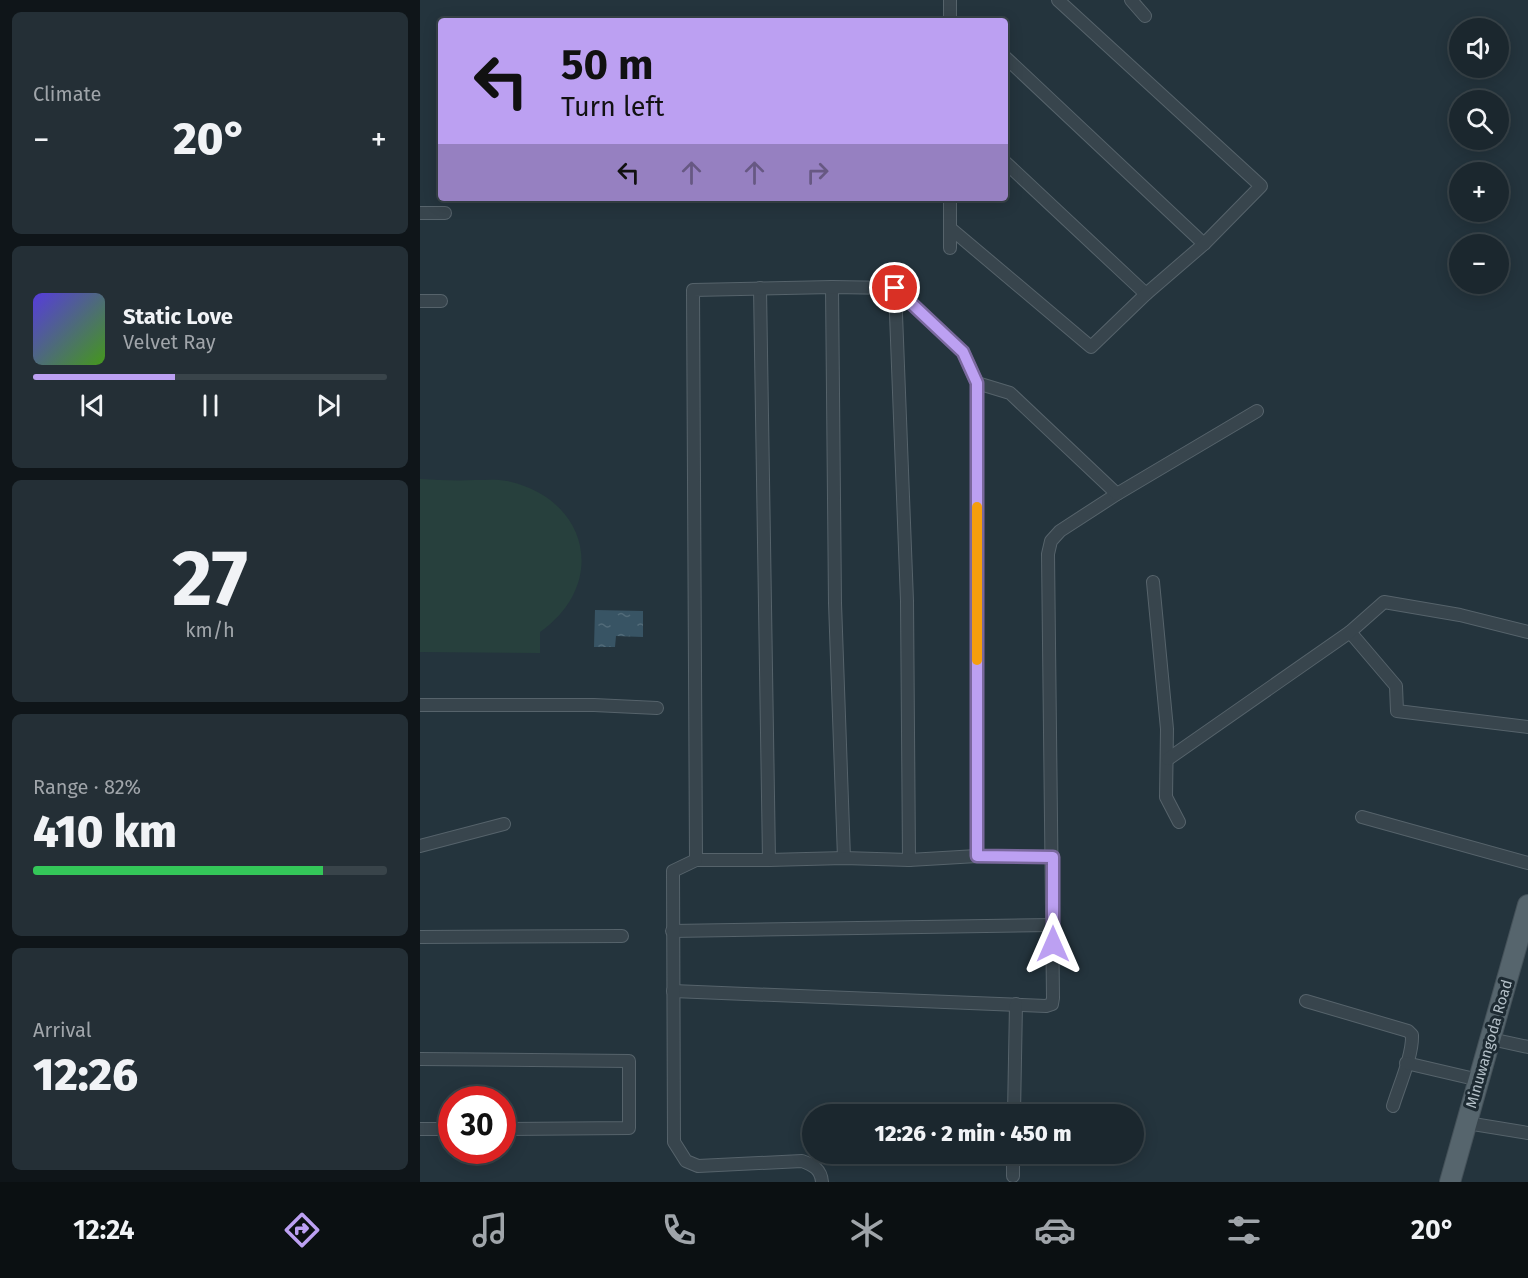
<!DOCTYPE html>
<html lang="en">
<head>
<meta charset="utf-8">
<style>
	:root { --surface:#1b272e; --page:#242f36; --text:#f1f3f6; --muted:#a0a5aa; --line:#39444a; --accent:#bca0f2 }
	body { margin:0; font-family:"Fira Sans",sans-serif; background:var(--page); color:var(--text); height:100vh; display:flex; flex-direction:column; font-size:22px; white-space:nowrap }
	* { box-sizing:border-box; margin:0 }
	p { font-size:20px; color:var(--muted) }
	.icon { flex:none; width:33px; height:33px; fill:none; stroke:currentColor; stroke-width:2; stroke-linecap:round; stroke-linejoin:round }
	.map { position:relative; flex:1; overflow:hidden }
	.details { display:flex; flex-direction:column; gap:12px; padding:12px; background:#0f1519; width:420px }
	.details>* { flex:none }
	.guide { position:absolute; left:18px; top:18px; width:570px; height:183px; border-radius:6px; box-shadow:0 3px 15px #0003,0 0 0 2px var(--line); background:#bca0f2; color:#111; overflow:hidden }
	.buttons { position:absolute; left:1029px; top:18px; display:grid; gap:12px }
	.buttons a { display:grid; place-items:center; width:60px; height:60px; border-radius:50%; background:var(--surface); box-shadow:0 3px 15px #0003,0 0 0 2px var(--line); font-size:30px }
	.speed { position:absolute; left:18px; top:1086px; display:flex; gap:12px; font-size:30px; font-weight:700; text-align:center }
	.speed>* { display:grid; place-content:center; width:78px; height:78px; border-radius:50%; background:var(--surface); box-shadow:0 3px 15px #0003,0 0 0 2px var(--line); line-height:1 }
	.speed .limit { border:9px solid #d22; background:#fff; color:#111 }
	.pin { position:absolute; display:grid; place-items:center; width:51px; height:51px; color:#fff; margin:-26px; border:3px solid #fff; border-radius:50%; box-shadow:0 2px 6px #0007 }
	.me { position:absolute; width:66px; margin:-33px; rotate:0deg; stroke-linejoin:round; filter:drop-shadow(0 0 4px #0008) }
	.turn { display:flex; align-items:center; gap:21px; height:126px; padding:0 24px; font-size:27px }
	.turn .icon { width:78px; height:78px; stroke-width:2.5 }
	.turn b { display:block; font-size:42px; line-height:51px }
	.lanes { display:flex; align-items:center; height:57px; padding:0 24px; background:#0003; justify-content:center; gap:30px; direction:ltr }
	.lanes .off { opacity:.35 }
	.big { font-size:45px; font-weight:800; line-height:1.1 }
	.details .widget { flex:1; display:flex; flex-direction:column; justify-content:center; gap:9px; min-width:0; padding:0 21px; border-radius:9px; background:var(--page) }
	.details .dial { align-items:center; gap:0 }
	.dial b { font-size:78px; line-height:1 }
	.song { display:flex; align-items:center; gap:18px }
	.cover { width:72px; height:72px; border-radius:9px; background:linear-gradient(135deg,hsl(250 70% 55%),hsl(100 70% 35%)) }
	.played { height:6px; border-radius:3px; background:linear-gradient(90deg,var(--accent) 40%,var(--line) 40%) }
	.keys { display:flex; justify-content:space-around; direction:ltr }
	.heat { display:flex; justify-content:space-between; align-items:center; font-size:33px; direction:ltr }
	.charge { height:9px; border-radius:4px; background:linear-gradient(90deg,#34c759 82%,var(--line) 0) }
	.trip { position:absolute; left:382px; top:1104px; width:342px; height:60px; border-radius:30px; background:var(--surface); box-shadow:0 3px 15px #0003,0 0 0 2px var(--line); font-weight:800; line-height:60px; text-align:center }
	.dock { display:flex; height:96px; justify-content:space-around; align-items:center; background:#0b1012; color:var(--muted) }
	.dock .icon { width:42px; height:42px }
	.dock .active { color:var(--accent) }
	.dock b { font-size:27px; color:var(--text) }
	main { display:flex; flex:1; min-height:0 }
	.map>svg:first-child { display:block }
	.garden { fill:#27403d }
	.water { fill:url(#water-ripples) }
	.lines { fill:none; stroke-linecap:round; stroke-linejoin:round }
	.minor-casing { stroke:#56636b; stroke-width:14 }
	.primary-casing { stroke:#445159; stroke-width:22 }
	.minor { stroke:#38454d; stroke-width:12 }
	.primary { stroke:#56656d; stroke-width:20 }
	.route-casing { stroke:#7a689d; stroke-width:15 }
	.route { stroke:#bca0f2; stroke-width:10 }
	.slow { stroke:#f59e0b; stroke-width:10 }
	.labels { text-anchor:middle; stroke-width:6; stroke-linejoin:round; paint-order:stroke }
	.street-label { font-size:15px; fill:#b4c0c8; stroke:#1d2a32 }
</style>
</head>
<body>
<main>
<section class="details">
<div class="widget"><p>Climate</p>
<div class="heat"><a>−</a><b class="big">20°</b><a>+</a></div>
</div>
<div class="widget">
<div class="song"><i class="cover"></i><div><b>Static Love</b><p>Velvet Ray</p></div></div>
<div class="played"></div>
<div class="keys"><svg class="icon" aria-label="previous" viewBox="0 0 24 24"><path d="M18 5L8 12l10 7zM5 5v14"/></svg><svg class="icon" aria-label="pause" viewBox="0 0 24 24"><path d="M8 5v14M16 5v14"/></svg><svg class="icon" aria-label="next" viewBox="0 0 24 24"><path d="M6 5l10 7-10 7zM19 5v14"/></svg></div>
</div>
<div class="widget dial"><b>27</b><p>km/h</p></div>
<div class="widget"><p>Range · 82%</p><b class="big">410 km</b><div class="charge"></div></div>
<div class="widget"><p>Arrival</p><b class="big">12:26</b></div>
</section>
<div class="map">
<svg width="1108" height="1182" viewBox="0 0 1108 1182">
	<defs>
		<pattern id="water-ripples" width="26" height="14" patternUnits="userSpaceOnUse" patternTransform="scale(1.5)"><rect width="26" height="14" fill="#385464"/><path d="M2 4q2-2 4 0t4 0M15 11q2-2 4 0t4 0" fill="none" stroke="#526b79"/></pattern>
	</defs>
	<rect width="100%" height="100%" fill="#24343d"/>
	<path class="garden" d="M0 479C18 480 37 481 55 480 65 480 77 479 87 481 168 498 189 583 120 632V653L0 652Z"/>
	<path class="water" d="M175 610 223 611V637L196 636 195 647H174Z"/>
	<g class="lines">
		<g class="minor-casing">
			<g id="minor">
				<path d="M711 0 725 16"/>
				<path d="M530 21V0"/>
				<path d="M585 57 784 244"/>
				<path d="M585 162 726 294"/>
				<path d="M0 213H25"/>
				<path d="M530 228 671 347 726 294 784 244 841 186 638 0"/>
				<path d="M530 248V198"/>
				<path d="M412 287 415 603 424 858"/>
				<path d="M340 288 349 860"/>
				<path d="M475 288 487 601 489 860"/>
				<path d="M0 301H21"/>
				<path d="M733 582 747 729 746 797 759 822"/>
				<path d="M930 632 976 686 977 711 1108 727"/>
				<path d="M0 705H174L237 708"/>
				<path d="M748 759 930 632 964 602 1040 615 1108 632"/>
				<path d="M942 817 1108 863"/>
				<path d="M0 846 84 824"/>
				<path d="M557 856V383"/>
				<path d="M276 860H349L424 858 489 860 557 856 633 857"/>
				<path d="M252 931 632 925"/>
				<path d="M0 937 202 936"/>
				<path d="M253 991 626 1006 632 1004 633 998 628 554 631 541 640 531 697 494 837 411"/>
				<path d="M886 1001 988 1031 992 1035C993 1055 979 1086 973 1106"/>
				<path d="M1071 1039 1108 1047"/>
				<path d="M0 1059 209 1061V1128L82 1129"/>
				<path d="M986 1063 1059 1080"/>
				<path d="M594 1114 596 1004"/>
				<path d="M1047 1123 1108 1133"/>
				<path d="M0 1129H32"/>
				<path d="M593 1176V1154"/>
				<path d="M402 1182C401 1169 393 1165 382 1161L278 1166 266 1161 254 1142 253 871 276 860 273 290 412 287 475 288 543 352 557 383 590 393 697 494"/>
			</g>
		</g>
		<g class="primary-casing">
			<path id="primary" d="M1030 1182 1108 905"/>
		</g>
		<use href="#minor" class="minor"/>
		<use href="#primary" class="primary"/>
	</g>
	<g class="lines">
		<g class="route-casing">
			<path id="route" d="M475 288 543 352 557 383V856L633 857V944"/>
		</g>
		<use href="#route" class="route"/>
		<path class="slow" d="M557 507V660"/>
	</g>
	<g class="labels">
		<g class="street-label">
			<text transform="translate(1069 1044) rotate(-74)" y="5">Minuwangoda Road</text>
		</g>
	</g>
</svg>
<div class="buttons">
<a><svg class="icon" aria-label="sound" viewBox="0 0 24 24"><path d="M4 9h4l5-4v14l-5-4H4zM17 9q2 3 0 6"/></svg></a>
<a><svg class="icon" aria-label="search" viewBox="0 0 24 24"><circle cx="10" cy="10" r="6"/><path d="M15 15l6 6"/></svg></a>
<a>+</a>
<a>−</a>
</div>
<div class="speed"><div class="limit">30</div></div>
<div class="pin" style="left:475px;top:288px;background:#d93025"><svg class="icon" aria-label="arrive" viewBox="0 0 24 24"><path d="M6 21V4h12l-3 4 3 4H6"/></svg></div>
<svg class="me" style="left:633px;top:944px" viewBox="-20 -20 40 40"><path d="M0-17L14 15 0 8-14 15z" fill="#bca0f2" stroke="#fff" stroke-width="4"/></svg>
<div class="trip">12:26 · 2 min · 450 m</div>
<div class="guide">
<div class="turn"><svg class="icon" aria-label="left" viewBox="0 0 24 24"><path d="M17 20v-9H6M10 6l-5 5 5 5"/></svg><div><b>50 m</b>Turn left</div></div>
<div class="lanes"><svg class="icon" aria-label="left" viewBox="0 0 24 24"><path d="M17 20v-9H6M10 6l-5 5 5 5"/></svg><svg class="icon off" aria-label="ahead" viewBox="0 0 24 24"><path d="M12 20V5M6 11l6-6 6 6"/></svg><svg class="icon off" aria-label="ahead" viewBox="0 0 24 24"><path d="M12 20V5M6 11l6-6 6 6"/></svg><svg class="icon off" aria-label="right" viewBox="0 0 24 24"><path d="M7 20v-9h11M14 6l5 5-5 5"/></svg></div>
</div>
</div>
</main>
<nav class="dock">
<b>12:24</b>
<svg class="icon active" aria-label="directions" viewBox="0 0 24 24"><path d="M12 3l9 9-9 9-9-9zM9 14v-3h6M13 9l2 2-2 2"/></svg>
<svg class="icon" aria-label="music" viewBox="0 0 24 24"><path d="M9 18V5l10-2v13"/><circle cx="6" cy="18" r="3"/><circle cx="16" cy="16" r="3"/></svg>
<svg class="icon" aria-label="phone" viewBox="0 0 24 24"><path d="M5 4h4l2 5-3 2q2 4 5 5l2-3 5 2v4C11 20 4 13 5 4z"/></svg>
<svg class="icon" aria-label="climate" viewBox="0 0 24 24"><path d="M12 3v18M4 7l16 10M4 17L20 7"/></svg>
<svg class="icon" aria-label="car" viewBox="0 0 24 24"><path d="M5 17H2v-5l4-1 3-4h7l3 4 3 1v5h-3M9 17h6M6 11h13"/><circle cx="7" cy="17" r="2"/><circle cx="17" cy="17" r="2"/></svg>
<svg class="icon" aria-label="filters" viewBox="0 0 24 24"><path d="M4 7h16M4 17h16"/><circle cx="9" cy="7" r="2"/><circle cx="15" cy="17" r="2"/></svg>
<b>20°</b>
</nav>
</body>
</html>
